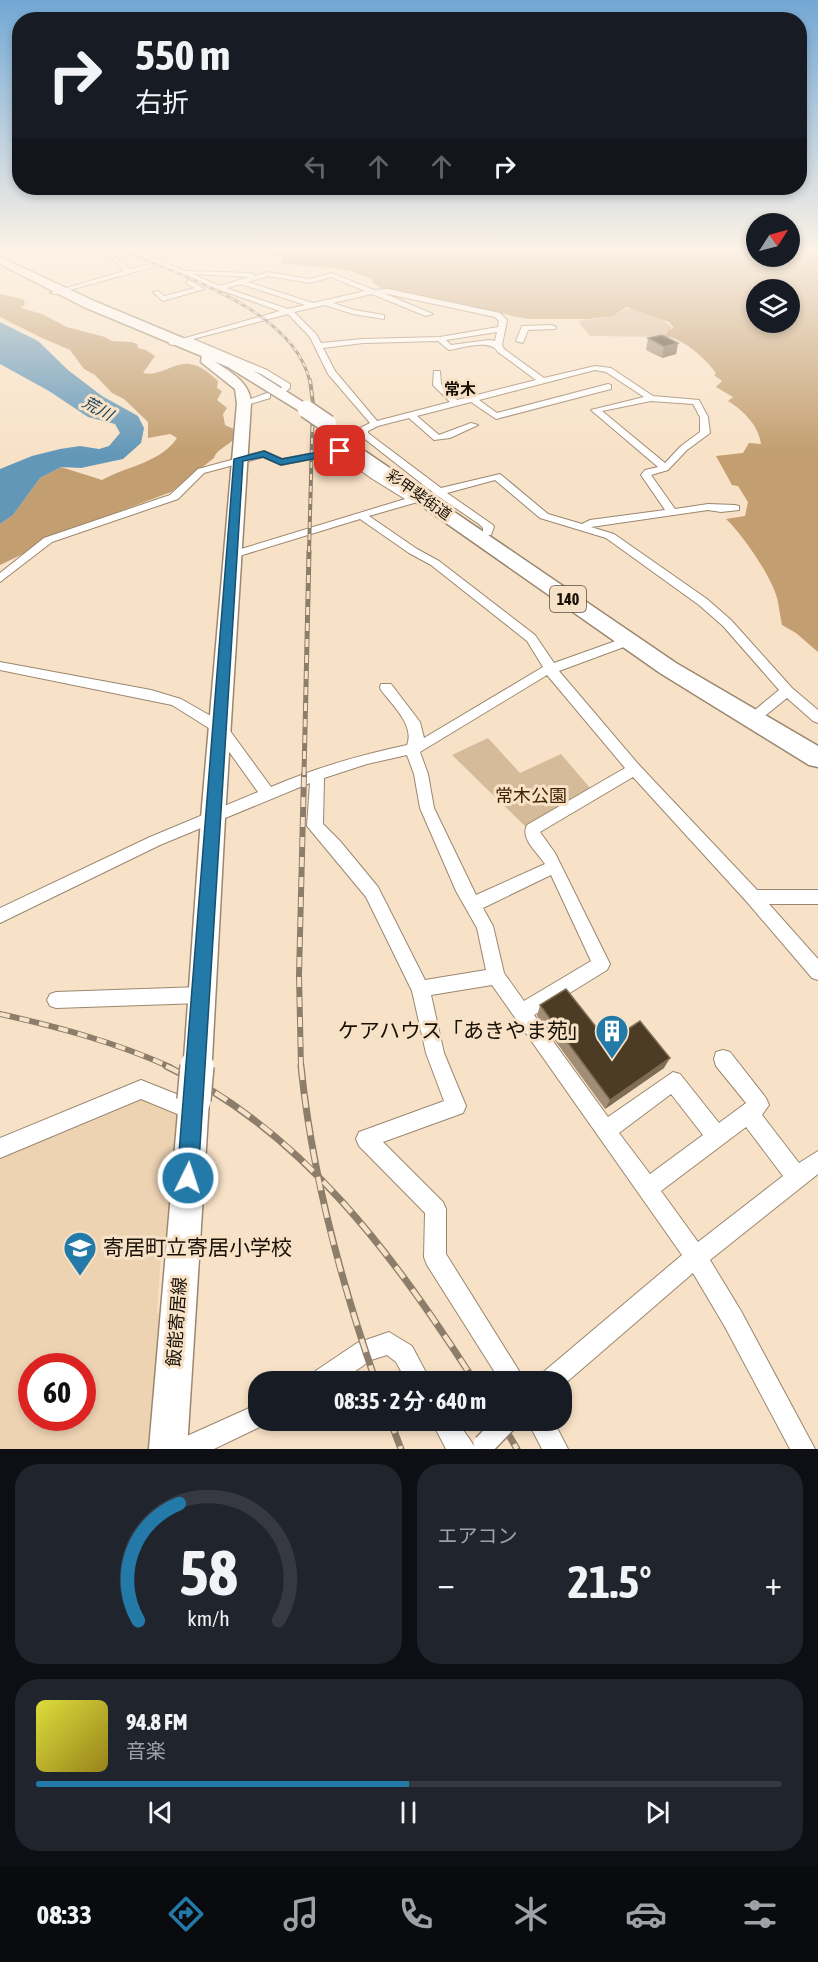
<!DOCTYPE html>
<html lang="ja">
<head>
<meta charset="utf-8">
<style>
	:root { --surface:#171b24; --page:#20242c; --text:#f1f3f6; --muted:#9ea1a6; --line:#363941; --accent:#237aa9 }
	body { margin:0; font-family:"Asap Condensed","Noto Sans JP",sans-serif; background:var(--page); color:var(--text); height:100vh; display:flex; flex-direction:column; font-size:22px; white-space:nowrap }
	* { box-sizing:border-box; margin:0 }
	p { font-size:20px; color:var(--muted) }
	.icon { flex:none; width:33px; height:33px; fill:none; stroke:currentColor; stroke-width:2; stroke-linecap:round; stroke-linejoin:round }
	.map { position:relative; height:1449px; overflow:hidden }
	.panel { display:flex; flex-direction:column; gap:15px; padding:15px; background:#0d0f14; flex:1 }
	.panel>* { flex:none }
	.banner { position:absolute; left:12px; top:12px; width:795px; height:183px; border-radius:24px; box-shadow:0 3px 9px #0003; background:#171b24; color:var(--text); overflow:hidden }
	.needle { width:39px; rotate:54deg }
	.buttons { position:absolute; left:746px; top:213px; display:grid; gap:12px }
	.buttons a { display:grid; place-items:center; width:54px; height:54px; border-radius:50%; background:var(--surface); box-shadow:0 3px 9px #0003; font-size:30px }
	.speed { position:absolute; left:18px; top:1353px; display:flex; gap:12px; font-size:30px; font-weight:700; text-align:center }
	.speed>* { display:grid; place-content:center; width:78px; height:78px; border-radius:50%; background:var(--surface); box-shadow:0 3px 9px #0003; line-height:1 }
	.speed .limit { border:9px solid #d22; background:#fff; color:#111 }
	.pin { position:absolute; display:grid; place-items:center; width:51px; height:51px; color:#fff; margin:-26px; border-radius:12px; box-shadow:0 3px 9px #0006 }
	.me { position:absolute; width:66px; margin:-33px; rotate:4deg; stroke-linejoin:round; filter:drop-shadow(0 0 4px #0008) }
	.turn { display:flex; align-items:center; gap:21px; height:126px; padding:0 24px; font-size:27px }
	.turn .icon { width:78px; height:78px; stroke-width:2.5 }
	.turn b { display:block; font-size:42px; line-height:51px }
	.lanes { display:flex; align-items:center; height:57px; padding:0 24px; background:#0003; justify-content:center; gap:30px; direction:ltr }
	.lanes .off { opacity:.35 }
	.big { font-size:45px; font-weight:700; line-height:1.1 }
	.panel .widget { flex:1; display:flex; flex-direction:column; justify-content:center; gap:9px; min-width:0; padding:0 21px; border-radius:24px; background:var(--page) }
	.panel .dial { align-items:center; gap:0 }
	.dial svg { height:156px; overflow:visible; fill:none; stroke:var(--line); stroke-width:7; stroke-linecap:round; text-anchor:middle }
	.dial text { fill:var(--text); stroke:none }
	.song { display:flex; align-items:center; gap:18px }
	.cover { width:72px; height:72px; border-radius:9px; background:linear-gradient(135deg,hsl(60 70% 55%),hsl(50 70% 35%)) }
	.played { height:6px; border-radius:3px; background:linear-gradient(90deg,var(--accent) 50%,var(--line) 50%) }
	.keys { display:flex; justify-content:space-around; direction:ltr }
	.heat { display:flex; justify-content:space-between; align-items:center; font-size:33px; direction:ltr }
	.panel .tiles { flex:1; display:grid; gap:15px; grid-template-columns:1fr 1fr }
	.widget:last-child { grid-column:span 2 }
	.trip { position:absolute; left:248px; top:1371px; width:324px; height:60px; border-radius:24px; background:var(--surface); box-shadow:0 3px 9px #0003; font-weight:700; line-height:60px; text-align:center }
	.tab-bar { display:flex; height:96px; justify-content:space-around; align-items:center; background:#090b0e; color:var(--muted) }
	.tab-bar .icon { width:42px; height:42px }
	.tab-bar .current { color:var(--accent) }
	.tab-bar b { font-size:27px; color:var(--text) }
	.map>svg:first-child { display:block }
	.built { fill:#eed3b3; fill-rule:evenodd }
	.green { fill:#d6bb9a }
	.forest { fill:#c29e70; fill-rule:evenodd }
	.water { fill:#6397b8 }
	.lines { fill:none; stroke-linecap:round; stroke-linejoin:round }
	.street-tunnel { stroke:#d6c2aa; stroke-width:10; stroke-dasharray:10 4.5; stroke-linecap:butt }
	.street-casing { stroke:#9b876f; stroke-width:2 }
	.primary-casing { stroke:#9b876f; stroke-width:3 }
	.highway-casing { stroke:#9b876f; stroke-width:3 }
	.street { fill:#fff; fill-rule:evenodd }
	.primary { fill:#fff; fill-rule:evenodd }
	.highway { fill:#fff; fill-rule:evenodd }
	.rail-far4-casing { stroke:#8d7e6c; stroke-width:3 }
	.rail-far3-casing { stroke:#8d7e6c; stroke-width:4 }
	.rail-far2-casing { stroke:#8d7e6c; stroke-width:5 }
	.rail-far1-casing { stroke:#8d7e6c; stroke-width:6 }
	.rail-casing { stroke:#8d7e6c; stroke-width:7 }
	.rail-far4 { stroke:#f8e2c7; stroke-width:1.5; stroke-dasharray:4.5; stroke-linecap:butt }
	.rail-far3 { stroke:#f8e2c7; stroke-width:2; stroke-dasharray:6; stroke-linecap:butt }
	.rail-far2 { stroke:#f8e2c7; stroke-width:3; stroke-dasharray:8; stroke-linecap:butt }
	.rail-far1 { stroke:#f8e2c7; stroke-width:4; stroke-dasharray:10; stroke-linecap:butt }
	.rail { stroke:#f8e2c7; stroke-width:4.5; stroke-dasharray:14; stroke-linecap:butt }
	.street-bridge-casing { stroke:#9b876f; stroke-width:24; stroke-linecap:butt }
	.primary-bridge-far1-casing { stroke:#9b876f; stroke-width:28; stroke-linecap:butt }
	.primary-bridge-casing { stroke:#9b876f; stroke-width:36; stroke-linecap:butt }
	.highway-bridge-casing { stroke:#9b876f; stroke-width:20; stroke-linecap:butt }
	.street-bridge { stroke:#fff; stroke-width:21 }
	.primary-bridge-far1 { stroke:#fff; stroke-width:26 }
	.primary-bridge { stroke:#fff; stroke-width:33 }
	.highway-bridge { stroke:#fff; stroke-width:17 }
	.wall { fill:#a28e76 }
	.shaded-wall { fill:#806d56 }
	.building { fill:#4c3b25; stroke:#806d56; stroke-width:1.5 }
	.route { fill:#237aa9; stroke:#174f6e; stroke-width:1.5 }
	.labels { text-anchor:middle; stroke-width:6; stroke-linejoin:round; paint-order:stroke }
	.far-street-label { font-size:15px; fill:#171007; stroke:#f8e2c7 }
	.far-neighbourhood-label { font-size:16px; font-weight:bold; fill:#171007; stroke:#f8e2c7 }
	.far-water-label { font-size:16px; font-style:italic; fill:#153f58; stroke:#f8e2c7 }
	.shield { fill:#f8e2c7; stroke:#5a4f41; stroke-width:1.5 }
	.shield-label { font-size:16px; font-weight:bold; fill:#171007 }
	.park-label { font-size:18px; fill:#3e2500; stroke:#f8e2c7 }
	.street-label { font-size:18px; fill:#171007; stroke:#f8e2c7 }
	.near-poi-label { font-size:21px; fill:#171007; stroke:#f8e2c7; text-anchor:end }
</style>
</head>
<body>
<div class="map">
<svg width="818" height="1449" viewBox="0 0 818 1449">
	<rect width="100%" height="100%" fill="#f8e2c7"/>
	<path class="built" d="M141 1094 181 1113 176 1227 162 1241 157 1313 168 1312 156 1449H0V1153ZM32 1366H82V1418H32Z"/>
	<g class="green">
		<path d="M630 308 663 320 672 328 666 332 668 337 590 336 578 321 607 317Z"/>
		<path d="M488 738 520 773 561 754 591 789 527 828 452 755Z"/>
	</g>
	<g class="forest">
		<path d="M228 251H756V256H789V251H818V652L796 633 782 625C780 616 779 606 777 598 771 576 743 535 726 519L745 516 748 502 738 486 732 485 716 456 743 453 749 443 761 444C759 426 743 410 728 401L733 397 716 387 722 381 714 375 716 373C705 358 684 339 665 336L668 330 674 328 669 322 627 307 612 316 588 319H528L382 289 373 283 372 279 352 271 335 268 282 264V256ZM756 290H789V322H756Z"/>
		<path d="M0 294 23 299 25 304 21 308 42 314 67 327 105 337 112 341 131 342 137 344 138 348 146 350 155 356 143 373C160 377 174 362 189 364 201 365 210 374 218 381L217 388 222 391 217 400 227 408 223 414 225 425 238 431C235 445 218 446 214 458L171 492 41 541 25 553 0 565V524L13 515 40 478 61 467 102 480C127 466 160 463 177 438L170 434 148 438V422L124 399 112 393 95 375 84 369 70 350 42 338 0 317Z"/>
	</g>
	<path class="water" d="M0 322 38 341 68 370 102 396 138 416 144 428 141 443 123 459 81 468 61 467 40 478 13 515 0 524V469L32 456 60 449 80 446 99 449 109 446 120 433 115 424 88 417 49 391 0 364Z"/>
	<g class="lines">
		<path class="street-tunnel" d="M344 450 364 443"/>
		<g class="street-casing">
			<g id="street">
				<path d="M130 251H138L185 271 252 273 255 276 268 272 310 279 331 273 374 290 388 289 500 313 507 320 502 345 504 349 544 378 595 366 611 368 653 396 699 400 708 417 710 433 687 450 668 470 651 475 675 509 708 504 735 505 739 506V510L721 512 708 510 591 527 614 534 707 599 731 620 792 688 818 710V723L813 721 787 698 766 715H756L754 712 756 709 779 690 723 626 699 605 606 538 540 518 495 480 447 493 493 525 494 527 491 535H483V528L479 524 435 494 361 436 360 428 370 423 328 374 310 337 288 314 193 339 267 370 290 384V388L284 393 280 390 282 387 261 374 185 342 172 345 168 343 280 311 217 289 160 265 55 294 50 293 124 271 113 260 100 255V253L117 258 130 269 155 263ZM193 274 250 277 219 286ZM268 276 310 283 331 277 365 291 313 303 248 282ZM241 284 305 305 288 309 226 288ZM383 293 495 317 499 321 498 327 440 337 363 339 321 343 316 334 294 312 325 305 353 314 384 319V315L354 310 333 303 372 294 426 316 433 314ZM497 332 495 341 489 340 451 345 446 340ZM438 341 449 350C463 348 490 338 498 352L536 380 457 400 441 384 440 371H434L433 385 450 402 377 421 335 371 323 348 363 343ZM595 370 606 372 644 397 591 410 658 467 645 470 641 475 665 510 590 520 582 524 548 514 500 474 441 488 368 433V431L378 426 409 418 434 440 450 438 478 425 471 423 439 435 417 416 471 402 496 419 611 389V385L608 384 497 413 479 400ZM651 401 693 404 700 417V432L681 446 665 463 602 411Z"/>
				<path d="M188 280 204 289 163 301 153 292 158 291 164 296 195 288 186 283Z"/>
				<path d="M552 325 556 327 555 329 528 330 523 343 516 341 522 326Z"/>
				<path d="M267 393 270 394V398L244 406 240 403Z"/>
				<path d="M344 447 377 474 421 501 369 516 417 549 439 561 535 635 554 663 624 638H632L634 641 632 644 559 671 639 765 757 890H818V904H769L818 959V980L812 978 747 902 633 777 540 832 555 853 610 964 607 970 534 1015 608 1117 673 1072 680 1074 719 1123 746 1103 716 1066 714 1059 716 1052 723 1050 730 1052 766 1098 769 1105 762 1115 799 1163 818 1151V1174L710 1260 741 1311 815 1449H790L725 1327 693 1273 561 1387V1382H538L541 1374 682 1255 492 985 431 995 444 1053 466 1106 463 1113 383 1142 443 1202 446 1209V1254L526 1382H501L427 1265 424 1257 425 1213 359 1146 356 1139 359 1132 444 1101 426 1053 412 991 366 897 307 826 310 783 160 845 0 923V908L150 837 258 792 215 732 172 705 0 670V662L151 690 181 699 225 724 271 787C315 768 360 755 407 745 415 725 392 705 381 690L380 687 381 684H391L420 722 424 738 543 667 527 641 431 565 409 553 360 519 236 557H228V553L405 499 371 478 338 454 281 465 263 457 204 473 178 499 52 542 0 582V573L44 538 170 495 198 469 264 451 282 459ZM547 675 625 768 527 825C520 839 537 852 545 864L476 895 434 808 428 774 420 752ZM407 755 414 774 420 808 456 891 477 928 486 970 425 980 378 887 340 841 323 824 324 778 367 764ZM551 875 591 961 524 1001 504 973 493 926 483 908ZM671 1094 703 1135 650 1174 619 1133ZM746 1127 783 1176 698 1242 661 1191Z"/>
				<path d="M201 987 207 989 210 995 207 1001 201 1003 56 1008 50 1006 47 1000 50 994 56 992Z"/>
				<path d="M141 1080 199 1103 202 1110 199 1117 192 1120 141 1099 0 1158V1138Z"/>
				<path d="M389 1332 412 1346 431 1382H407L396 1362 387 1355 371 1360 340 1382H308L311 1374 357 1343Z"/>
				<path d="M258 1404V1420H268L266 1424 214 1449H175L178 1440Z"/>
				<path d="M431 1420H457C462 1431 471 1438 475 1449H446Z"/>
				<path d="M527 1420H553L568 1449H542Z"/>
			</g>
		</g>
		<g class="primary-casing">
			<g id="primary">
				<path d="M213 351 219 355 213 360C229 372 250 381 251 403L225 818 212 1059 208 1069 198 1073 188 1069 184 1059 201 818 237 403 235 389 201 362 202 355Z"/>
				<path d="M194 1085 205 1089 209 1100 187 1449H149L179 1100 183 1089Z"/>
			</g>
		</g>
		<g class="highway-casing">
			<g id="highway">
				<path d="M0 257 94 301 238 361 314 409 306 414 301 412 228 367 84 307 0 264Z"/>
				<path d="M325 426 331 428 676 663 818 746V767L809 765 660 673 319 434 317 431 319 428Z"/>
			</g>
		</g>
		<use href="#street" class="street"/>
		<use href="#primary" class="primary"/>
		<use href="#highway" class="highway"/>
		<g class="rail-far4-casing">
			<path id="rail-far4" d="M123 251C184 277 294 310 310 382"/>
		</g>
		<g class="rail-far3-casing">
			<path id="rail-far3" d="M309 552 313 403 310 380"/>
		</g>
		<g class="rail-far2-casing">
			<path id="rail-far2" d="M304 775 309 551"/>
		</g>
		<g class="rail-far1-casing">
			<g id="rail-far1">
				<path d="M0 1014C58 1027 115 1042 170 1067"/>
				<path d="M301 1067 299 975 304 774"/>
			</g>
		</g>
		<g class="rail-casing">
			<g id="rail">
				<path d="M166 1066C303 1130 396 1259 475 1382"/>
				<path d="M301 1066C312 1175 340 1279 376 1382"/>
				<path d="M390 1420 401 1449"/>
				<path d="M500 1420 517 1449"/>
			</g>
		</g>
		<use href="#rail-far4" class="rail-far4"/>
		<use href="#rail-far3" class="rail-far3"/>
		<use href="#rail-far2" class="rail-far2"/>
		<use href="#rail-far1" class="rail-far1"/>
		<use href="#rail" class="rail"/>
		<g class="street-bridge-casing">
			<path id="street-bridge" d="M484 1445 508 1420"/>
		</g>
		<g class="primary-bridge-far1-casing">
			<path id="primary-bridge-far1" d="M197 1067 198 1059"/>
		</g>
		<g class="primary-bridge-casing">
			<path id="primary-bridge" d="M194 1100 197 1066"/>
		</g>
		<g class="highway-bridge-casing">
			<path id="highway-bridge" d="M306 409 328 424"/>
		</g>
		<use href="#street-bridge" class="street-bridge"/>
		<use href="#primary-bridge-far1" class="primary-bridge-far1"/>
		<use href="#primary-bridge" class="primary-bridge"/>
		<use href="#highway-bridge" class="highway-bridge"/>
	</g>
	<g class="wall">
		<path d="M648 338 678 343 676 354 662 358 646 350Z"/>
		<path d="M540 1005 608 1042 664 1068 605 1109 537 1016Z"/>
	</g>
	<g class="shaded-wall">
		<path d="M678 343 676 354 662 358 664 347Z"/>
		<path d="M670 1058 664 1068 605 1109 610 1100Z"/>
	</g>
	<g class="building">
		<path d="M662 335 678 343 664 347 648 338Z"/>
		<path d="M566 989 608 1042 640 1021 670 1058 610 1100 540 1005Z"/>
	</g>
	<linearGradient id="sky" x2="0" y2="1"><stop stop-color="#73a8d5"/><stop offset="0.55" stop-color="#fcf2e6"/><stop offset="1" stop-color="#fcf2e6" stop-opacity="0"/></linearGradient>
	<rect width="818" height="454" fill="url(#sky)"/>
	<path class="route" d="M340 448 344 449V453L281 465 263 457 243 461 198 1178 195 1185 188 1188 180 1185 177 1178 234 459 264 451 282 459Z"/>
	<defs>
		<g id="building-pin" transform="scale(1.725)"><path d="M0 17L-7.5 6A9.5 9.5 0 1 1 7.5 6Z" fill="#237aa9" stroke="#f8e2c7"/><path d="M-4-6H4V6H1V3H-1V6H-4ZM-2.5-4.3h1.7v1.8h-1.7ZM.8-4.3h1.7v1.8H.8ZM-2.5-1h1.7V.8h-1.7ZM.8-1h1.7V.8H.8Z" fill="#fff"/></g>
		<g id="school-pin" transform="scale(1.725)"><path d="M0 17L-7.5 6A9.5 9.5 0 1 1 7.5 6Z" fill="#237aa9" stroke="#f8e2c7"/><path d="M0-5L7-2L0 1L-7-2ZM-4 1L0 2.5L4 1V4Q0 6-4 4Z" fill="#fff"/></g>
	</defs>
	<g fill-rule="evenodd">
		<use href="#building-pin" x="612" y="1031"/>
		<use href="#school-pin" x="80" y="1248"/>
	</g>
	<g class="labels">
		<g class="far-street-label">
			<text transform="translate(419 495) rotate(35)" y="5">彩甲斐街道</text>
		</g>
		<g class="far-neighbourhood-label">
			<text x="460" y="395">常木</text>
		</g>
		<g class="far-water-label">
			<text transform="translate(98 408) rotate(29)" y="6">荒川</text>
		</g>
		<rect class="shield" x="550" y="586" width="36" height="26" rx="4.5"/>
		<g class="shield-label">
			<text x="568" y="605">140</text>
		</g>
		<g class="park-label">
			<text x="531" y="802">常木公園</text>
		</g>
		<g class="street-label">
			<text transform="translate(177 1322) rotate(-86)" y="6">飯能寄居線</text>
		</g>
		<g class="near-poi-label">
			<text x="589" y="1038">ケアハウス「あきやま苑」</text>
			<text x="103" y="1255" text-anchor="start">寄居町立寄居小学校</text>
		</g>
	</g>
</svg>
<div class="buttons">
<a><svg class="needle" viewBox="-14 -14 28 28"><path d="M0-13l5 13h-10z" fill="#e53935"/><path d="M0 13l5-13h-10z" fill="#9ea1a6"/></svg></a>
<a><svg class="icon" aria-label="layers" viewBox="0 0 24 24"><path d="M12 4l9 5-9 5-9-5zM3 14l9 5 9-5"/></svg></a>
</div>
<div class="speed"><div class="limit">60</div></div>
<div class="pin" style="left:340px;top:451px;background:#d93025"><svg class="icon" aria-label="arrive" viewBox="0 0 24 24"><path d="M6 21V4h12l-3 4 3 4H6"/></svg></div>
<svg class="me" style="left:188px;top:1178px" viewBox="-20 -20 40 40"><circle r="17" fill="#237aa9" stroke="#fff" stroke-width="3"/><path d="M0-11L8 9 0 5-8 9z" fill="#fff"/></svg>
<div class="trip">08:35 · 2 分 · 640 m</div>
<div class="banner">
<div class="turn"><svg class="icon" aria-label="right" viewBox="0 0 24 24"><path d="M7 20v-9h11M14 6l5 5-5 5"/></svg><div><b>550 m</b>右折</div></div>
<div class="lanes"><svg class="icon off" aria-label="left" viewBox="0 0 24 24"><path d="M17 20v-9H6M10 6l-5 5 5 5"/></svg><svg class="icon off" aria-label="ahead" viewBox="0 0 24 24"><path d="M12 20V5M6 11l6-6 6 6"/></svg><svg class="icon off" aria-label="ahead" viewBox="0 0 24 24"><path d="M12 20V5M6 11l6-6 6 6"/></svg><svg class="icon" aria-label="right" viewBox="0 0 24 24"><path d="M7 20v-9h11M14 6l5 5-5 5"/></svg></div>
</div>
</div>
<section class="panel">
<div class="tiles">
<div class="widget dial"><svg viewBox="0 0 100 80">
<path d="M14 69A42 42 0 1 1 86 69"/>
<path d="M14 69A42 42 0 0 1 35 9" stroke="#237aa9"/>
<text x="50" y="56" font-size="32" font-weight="700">58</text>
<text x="50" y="72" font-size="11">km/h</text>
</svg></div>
<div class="widget"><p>エアコン</p>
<div class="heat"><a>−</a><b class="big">21.5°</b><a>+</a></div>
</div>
<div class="widget">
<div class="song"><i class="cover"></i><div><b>94.8 FM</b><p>音楽</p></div></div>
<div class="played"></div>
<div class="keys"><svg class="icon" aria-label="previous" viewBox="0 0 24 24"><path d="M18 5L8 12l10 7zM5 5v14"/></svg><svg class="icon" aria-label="pause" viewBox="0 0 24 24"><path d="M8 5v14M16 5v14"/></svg><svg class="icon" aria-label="next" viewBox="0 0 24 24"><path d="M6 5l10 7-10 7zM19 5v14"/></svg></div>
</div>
</div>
</section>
<nav class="tab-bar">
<b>08:33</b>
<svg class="icon current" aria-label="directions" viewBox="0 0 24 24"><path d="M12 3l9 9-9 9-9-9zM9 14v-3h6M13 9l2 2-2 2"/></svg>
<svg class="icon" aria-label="music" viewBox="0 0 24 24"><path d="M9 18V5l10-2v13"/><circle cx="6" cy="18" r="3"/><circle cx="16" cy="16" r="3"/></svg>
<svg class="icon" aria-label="phone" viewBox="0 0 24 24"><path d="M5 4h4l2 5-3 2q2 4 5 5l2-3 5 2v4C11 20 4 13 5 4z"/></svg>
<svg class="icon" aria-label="climate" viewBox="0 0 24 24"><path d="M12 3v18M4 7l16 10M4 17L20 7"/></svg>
<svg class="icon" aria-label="car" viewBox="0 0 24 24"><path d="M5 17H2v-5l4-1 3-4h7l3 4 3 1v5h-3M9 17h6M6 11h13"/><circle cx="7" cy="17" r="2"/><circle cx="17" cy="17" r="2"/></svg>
<svg class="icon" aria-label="filters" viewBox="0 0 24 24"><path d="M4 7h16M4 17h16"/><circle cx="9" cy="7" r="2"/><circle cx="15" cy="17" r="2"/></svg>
</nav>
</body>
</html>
